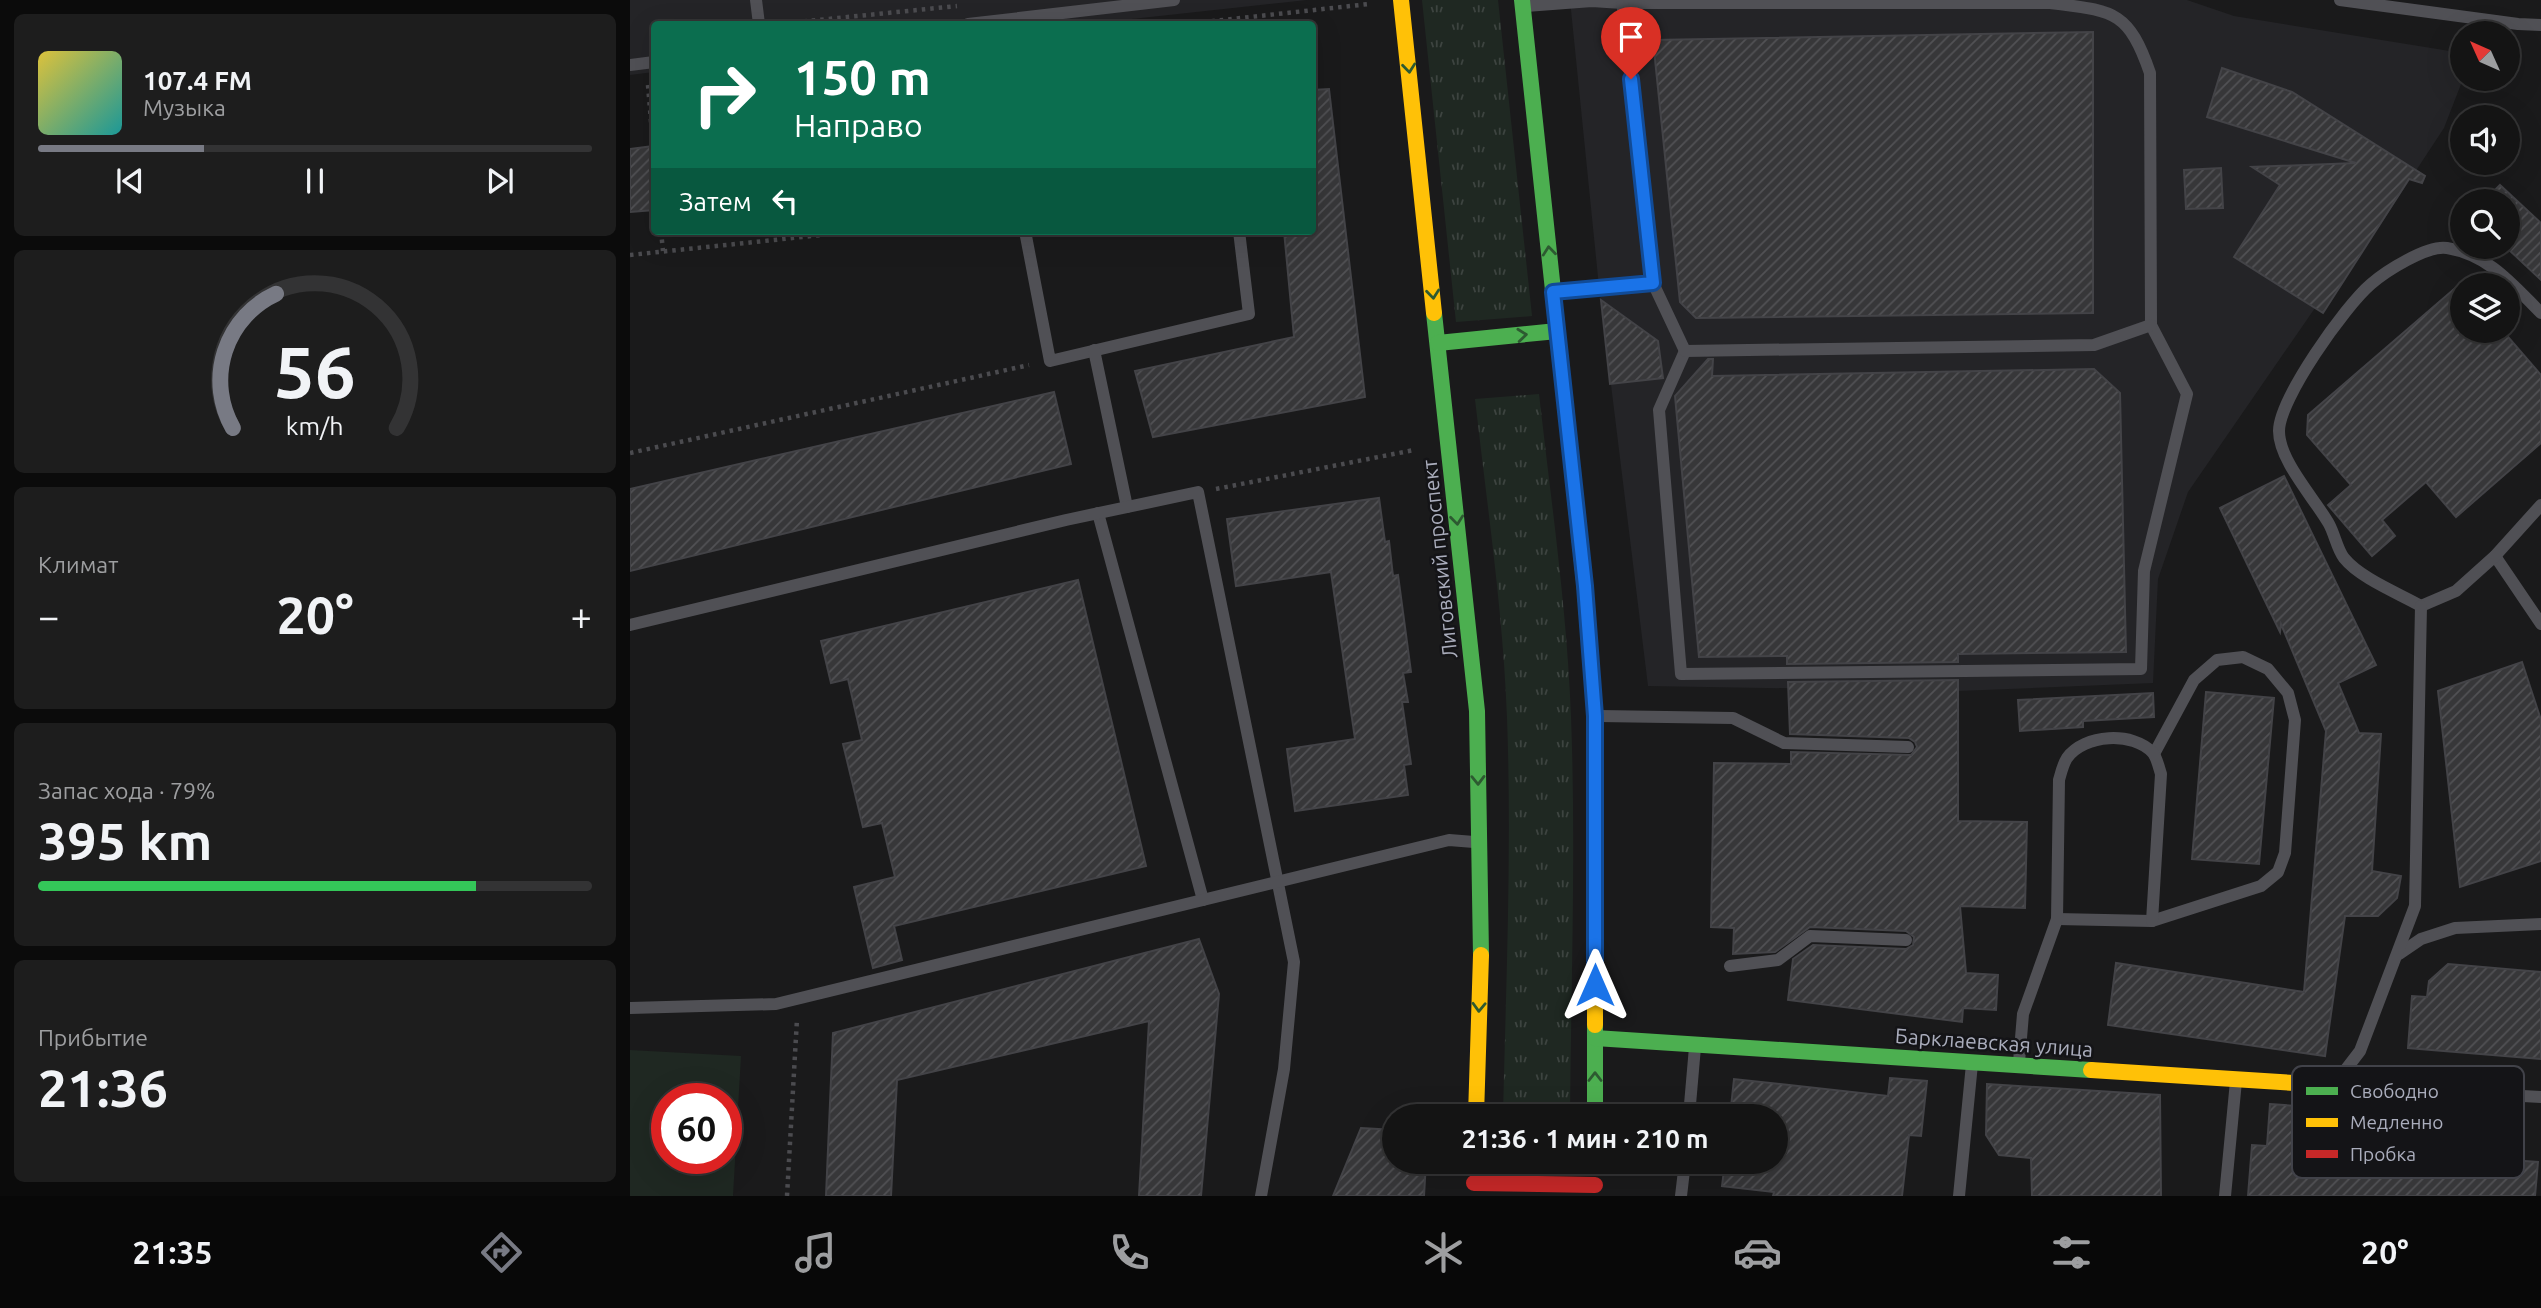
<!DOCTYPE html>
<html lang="ru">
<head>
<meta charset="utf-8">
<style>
	:root { --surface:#141414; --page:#1d1d1d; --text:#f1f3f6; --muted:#9d9ea0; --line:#333334; --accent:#787a84 }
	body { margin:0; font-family:Ubuntu,sans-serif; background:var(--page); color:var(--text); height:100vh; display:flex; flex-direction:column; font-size:26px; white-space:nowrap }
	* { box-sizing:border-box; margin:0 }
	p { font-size:23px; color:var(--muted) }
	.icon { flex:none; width:38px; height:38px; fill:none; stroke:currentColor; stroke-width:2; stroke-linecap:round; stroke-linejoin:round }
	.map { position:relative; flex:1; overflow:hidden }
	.drawer { display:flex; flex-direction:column; gap:14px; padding:14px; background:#0b0b0b; width:630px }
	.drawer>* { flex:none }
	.guide { position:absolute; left:21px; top:21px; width:665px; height:214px; border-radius:7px; box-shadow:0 7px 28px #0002,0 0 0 2px var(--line); background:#0b6e4f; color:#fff; overflow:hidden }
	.needle { width:46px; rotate:315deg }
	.controls { position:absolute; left:1820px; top:21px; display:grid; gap:14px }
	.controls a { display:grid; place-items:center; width:70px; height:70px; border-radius:50%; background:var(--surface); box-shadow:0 7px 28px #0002,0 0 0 2px var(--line); font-size:35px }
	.speed { position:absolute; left:21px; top:1083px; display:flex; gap:14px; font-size:35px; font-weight:700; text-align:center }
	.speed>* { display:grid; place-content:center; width:91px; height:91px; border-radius:50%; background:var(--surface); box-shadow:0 7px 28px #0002,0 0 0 2px var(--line); line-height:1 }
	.speed .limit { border:10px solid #d22; background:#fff; color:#111 }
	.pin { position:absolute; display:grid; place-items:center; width:60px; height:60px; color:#fff; margin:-72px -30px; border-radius:50% 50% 50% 0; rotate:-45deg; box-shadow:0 0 7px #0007 }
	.pin .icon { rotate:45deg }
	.me { position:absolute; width:77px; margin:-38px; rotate:0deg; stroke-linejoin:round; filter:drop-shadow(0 0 5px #0008) }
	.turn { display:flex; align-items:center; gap:24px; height:147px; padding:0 28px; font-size:32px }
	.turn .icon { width:91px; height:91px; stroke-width:2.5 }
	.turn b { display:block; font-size:49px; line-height:60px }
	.then { display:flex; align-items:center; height:66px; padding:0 28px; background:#0003; gap:14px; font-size:26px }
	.big { font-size:52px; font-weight:700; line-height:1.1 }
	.drawer .widget { flex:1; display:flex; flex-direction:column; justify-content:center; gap:10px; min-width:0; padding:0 24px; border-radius:10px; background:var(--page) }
	.drawer .dial { align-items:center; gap:0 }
	.dial svg { height:182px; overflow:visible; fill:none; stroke:var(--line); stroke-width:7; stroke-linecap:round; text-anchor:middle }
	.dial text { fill:var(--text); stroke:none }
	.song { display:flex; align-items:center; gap:21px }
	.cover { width:84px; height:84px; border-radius:10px; background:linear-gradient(135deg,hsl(50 70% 55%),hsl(180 70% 35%)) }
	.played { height:7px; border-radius:4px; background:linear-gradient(90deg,var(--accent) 30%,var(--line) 30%) }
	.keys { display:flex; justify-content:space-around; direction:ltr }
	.heat { display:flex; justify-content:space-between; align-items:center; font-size:38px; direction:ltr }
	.charge { height:10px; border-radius:5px; background:linear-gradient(90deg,#34c759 79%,var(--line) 0) }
	.trip { position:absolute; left:752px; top:1104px; width:406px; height:70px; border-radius:35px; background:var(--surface); box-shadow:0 7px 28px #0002,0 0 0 2px var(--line); font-weight:700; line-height:70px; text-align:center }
	.tab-bar { display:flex; height:112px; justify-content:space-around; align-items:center; background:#080808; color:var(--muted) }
	.tab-bar .icon { width:49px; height:49px }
	.tab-bar .selected { color:var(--accent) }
	.tab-bar b { font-size:32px; color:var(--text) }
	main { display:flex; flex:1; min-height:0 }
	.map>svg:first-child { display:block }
	.built { fill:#242427 }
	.grass { fill:url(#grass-tufts) }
	.pitch { fill:#1f2822; fill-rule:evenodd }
	.building { fill:url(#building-hatch); stroke:#434347; stroke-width:2 }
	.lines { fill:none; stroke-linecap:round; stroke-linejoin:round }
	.path { stroke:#4b4b4f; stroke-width:4.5; stroke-dasharray:3.5 5; stroke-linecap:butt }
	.lane { stroke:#505055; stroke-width:12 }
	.fast { stroke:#4caf50; stroke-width:16 }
	.slow { stroke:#ffc107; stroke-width:16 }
	.jam { stroke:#c62828; stroke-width:16 }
	.oneway { stroke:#2d5a31 }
	.route-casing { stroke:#114b97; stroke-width:18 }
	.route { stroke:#1a73e8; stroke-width:12 }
	.labels { text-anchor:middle; stroke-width:5; stroke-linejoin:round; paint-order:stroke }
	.street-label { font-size:21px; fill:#aaadbc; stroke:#141417 }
	.key { fill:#141417; stroke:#414249; stroke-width:2 }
	.key-label { font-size:19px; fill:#aaadbc }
</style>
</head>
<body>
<main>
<section class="drawer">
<div class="widget">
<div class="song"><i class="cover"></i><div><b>107.4 FM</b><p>Музыка</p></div></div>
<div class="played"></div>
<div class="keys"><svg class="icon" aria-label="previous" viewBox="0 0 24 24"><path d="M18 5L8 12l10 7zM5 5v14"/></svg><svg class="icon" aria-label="pause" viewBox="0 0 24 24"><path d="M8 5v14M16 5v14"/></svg><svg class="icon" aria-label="next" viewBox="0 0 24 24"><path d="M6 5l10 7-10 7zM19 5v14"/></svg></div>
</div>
<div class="widget dial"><svg viewBox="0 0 100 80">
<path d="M14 69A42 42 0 1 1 86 69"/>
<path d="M14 69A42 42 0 0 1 33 10" stroke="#787a84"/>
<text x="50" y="56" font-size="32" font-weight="700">56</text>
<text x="50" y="72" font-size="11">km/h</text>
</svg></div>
<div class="widget"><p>Климат</p>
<div class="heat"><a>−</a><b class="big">20°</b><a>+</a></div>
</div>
<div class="widget"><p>Запас хода · 79%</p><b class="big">395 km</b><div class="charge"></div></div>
<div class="widget"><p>Прибытие</p><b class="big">21:36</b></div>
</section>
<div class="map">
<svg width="1911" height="1196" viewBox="0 0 1911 1196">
	<defs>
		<pattern id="grass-tufts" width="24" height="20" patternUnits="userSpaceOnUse" patternTransform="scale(1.75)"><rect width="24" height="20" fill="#1f2822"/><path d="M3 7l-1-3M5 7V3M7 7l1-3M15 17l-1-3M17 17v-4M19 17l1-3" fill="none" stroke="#3d4440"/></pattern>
		<pattern id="building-hatch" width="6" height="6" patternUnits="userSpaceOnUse" patternTransform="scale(1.75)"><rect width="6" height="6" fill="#373739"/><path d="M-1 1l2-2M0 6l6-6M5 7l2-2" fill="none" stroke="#515154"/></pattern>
	</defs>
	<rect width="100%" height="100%" fill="#1a1a1b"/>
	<g class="built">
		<path d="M0 0H677L456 24H24V72L0 75Z"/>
		<path d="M940 0H1557L1604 16 1832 53 1833 79 1814 128 1693 312 1685 308 1558 492 1528 579 1523 683 1328 691 1018 686 969 287Z"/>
	</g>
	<g class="grass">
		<path d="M792 0H868L902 316 826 322Z"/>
		<path d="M909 394C921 501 937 609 941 717 946 850 941 983 940 1116H873C876 984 882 850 877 717 873 611 857 505 845 399Z"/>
	</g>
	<path class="pitch" d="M0 1050 111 1056 103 1196H0ZM37 1099H96V1158H37Z"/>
	<g class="building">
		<path d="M1463 32V313L1066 318 1050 302 1023 40Z"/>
		<path d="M1592 68 1662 92 1795 176 1792 183 1779 179 1693 313 1604 257 1650 185 1622 167 1726 163 1577 117Z"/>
		<path d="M699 89 735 397 523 437 505 371 664 337 654 231H682V90Z"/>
		<path d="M24 146V210L0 212V149Z"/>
		<path d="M1591 168 1593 208 1556 209 1554 170Z"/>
		<path d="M1870 185 1911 223V280L1876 247 1878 201H1854Z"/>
		<path d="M1831 283 1833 285 1832 331H1873L1911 375V443L1826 517 1796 482 1752 520 1765 536 1742 556 1698 505 1721 485 1677 435 1678 415Z"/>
		<path d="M971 300 1028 341 1033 378 980 384Z"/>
		<path d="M1078 359H1083L1082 376 1464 369 1490 393 1496 652 1328 654V662L1157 664V656L1069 657 1045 396Z"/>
		<path d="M424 392 441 464 0 571V489Z"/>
		<path d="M1654 476 1746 665 1708 683 1729 733 1751 734 1742 871 1771 876 1767 898 1748 916H1715L1695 1056 1478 1025 1486 963 1674 992 1696 731 1651 624 1650 632 1590 508Z"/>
		<path d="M749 498 755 542 759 541 763 576 768 575 781 672 773 673 778 702H772L781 764 774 765 778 795 665 811 657 749 725 739 701 572 606 586 597 519Z"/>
		<path d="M448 580 516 866 264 926 272 960 243 968 224 887 265 877 252 823 233 827 213 744 232 740 218 679 201 683 191 641Z"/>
		<path d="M1892 662 1911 720V861L1830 887 1808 691Z"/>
		<path d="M1328 680V821L1397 822 1395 908 1330 906 1336 973 1368 975 1366 1010 1333 1008 1332 1022 1158 1000 1163 959 1183 945 1276 949 1283 945 1284 937 1276 931 1180 927 1145 952 1103 954 1104 928 1081 927 1084 763 1161 764V752L1281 755 1287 747 1285 742 1279 738 1160 734 1158 682Z"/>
		<path d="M1576 692 1644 698 1629 864 1562 859Z"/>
		<path d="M1523 693 1524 717 1453 721V727L1390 731 1388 700Z"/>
		<path d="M569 939 589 994 571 1196H509L519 1021 267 1080 261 1196H196L203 1033Z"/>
		<path d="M1818 964 1911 972V1059L1778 1048 1782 996 1797 997 1799 981Z"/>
		<path d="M1260 1078 1297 1081 1291 1136 1279 1135 1272 1196H1143L1144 1192 1092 1186 1095 1162H1146V1116H1100L1104 1079 1258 1096Z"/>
		<path d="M1357 1084 1530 1095 1531 1196H1402L1401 1158 1369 1155 1356 1135Z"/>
		<path d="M1640 1104 1839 1119 1837 1157 1908 1162 1905 1196H1618L1622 1145 1637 1146Z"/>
		<path d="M731 1128 765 1130V1162H796L794 1196H703Z"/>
	</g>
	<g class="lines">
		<g class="path">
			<path d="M148 24 327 6"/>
			<path d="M556 24 739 4"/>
			<path d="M18 85 23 146"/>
			<path d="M31 231 33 251"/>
			<path d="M0 255 230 231"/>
			<path d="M0 453 399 365"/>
			<path d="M586 489 784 450"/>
			<path d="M157 1196 167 1019"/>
		</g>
		<g class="lane">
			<path d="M126 0 129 24"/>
			<path d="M1710 0 1888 24 1911 25"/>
			<path d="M896 6 962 1 992 3H1420C1482 11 1498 9 1520 73L1521 325 1557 394 1514 571 1511 669 1051 674 1029 410 1055 351"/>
			<path d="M338 24 544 0"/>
			<path d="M0 65 24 62"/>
			<path d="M395 231 420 361 619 314 609 231"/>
			<path d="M1023 283 1055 351 1464 345 1521 325"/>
			<path d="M927 291 1023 283 992 0"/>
			<path d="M464 350 497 507"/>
			<path d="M468 513 573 900"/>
			<path d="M1865 556 1911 624"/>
			<path d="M1791 606C1768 593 1730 578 1714 558 1707 549 1705 535 1699 524 1685 499 1649 461 1649 431 1649 399 1715 306 1741 284 1756 271 1797 245 1817 248 1859 255 1882 284 1911 313"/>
			<path d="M1791 606 1826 591 1865 556 1911 505"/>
			<path d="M0 625 436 520 568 492 664 962 654 1069 631 1196"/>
			<path d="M969 716 1103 718 1154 743 1278 747"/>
			<path d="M1427 919 1522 921 1631 886 1648 872 1655 853 1665 720 1658 693 1638 669 1613 657 1587 660 1564 680 1524 754"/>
			<path d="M1769 954 1791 939 1825 928 1911 924"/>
			<path d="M1100 966 1148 960 1180 936 1276 940"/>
			<path d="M0 1008 146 1004 819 840 844 842"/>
			<path d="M1389 1062 1393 1014 1427 919 1429 780C1431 773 1433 764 1437 758 1454 734 1503 731 1523 753 1527 758 1529 768 1531 774L1522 921"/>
			<path d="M1707 1081 1730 1051 1785 906 1791 606"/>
			<path d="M1764 1089 1911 1097"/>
			<path d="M1059 1116 1065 1047"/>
			<path d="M1051 1196 1055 1162"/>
			<path d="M1329 1196 1342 1064"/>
			<path d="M1595 1196 1606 1081"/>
		</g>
		<g class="fast">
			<path d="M892 0 955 590"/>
			<path d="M804 313 847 711 851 955"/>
			<path d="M808 343 927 331"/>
			<path d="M965 1025V1116"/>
			<path d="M965 1038 1461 1070"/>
		</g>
		<g class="slow">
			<path d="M771 0 804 313"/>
			<path d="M955 590 965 716V1025"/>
			<path d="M1461 1070 1760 1089"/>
			<path d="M846 1116 851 955"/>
		</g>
		<path class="jam" d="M844 1183 965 1185"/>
	</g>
	<defs><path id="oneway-chevron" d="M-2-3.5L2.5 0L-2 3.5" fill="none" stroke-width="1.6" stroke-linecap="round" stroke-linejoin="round" transform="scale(1.75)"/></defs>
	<g class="oneway">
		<use href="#oneway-chevron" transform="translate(779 68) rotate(84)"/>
		<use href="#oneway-chevron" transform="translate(919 251) rotate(-96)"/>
		<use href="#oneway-chevron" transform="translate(803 294) rotate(84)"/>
		<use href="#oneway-chevron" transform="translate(892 335) rotate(-6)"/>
		<use href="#oneway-chevron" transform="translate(827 520) rotate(84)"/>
		<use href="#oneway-chevron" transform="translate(848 780) rotate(89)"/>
		<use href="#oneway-chevron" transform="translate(849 1007) rotate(92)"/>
		<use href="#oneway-chevron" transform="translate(965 1077) rotate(-90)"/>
	</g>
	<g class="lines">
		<g class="route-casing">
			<path id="route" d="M965 985V716L955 586 923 292 1023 283 1001 79"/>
		</g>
		<use href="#route" class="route"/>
	</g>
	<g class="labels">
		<g class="street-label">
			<text transform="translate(810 559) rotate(-96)" y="7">Лиговский проспект</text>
			<text transform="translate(1364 1043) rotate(4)" y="7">Барклаевская улица</text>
		</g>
	</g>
	<rect x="1662" y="1066" width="232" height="112" rx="10" class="key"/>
	<rect x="1676" y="1087" width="32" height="8" fill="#4caf50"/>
	<rect x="1676" y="1118" width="32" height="9" fill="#ffc107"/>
	<rect x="1676" y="1150" width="32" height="8" fill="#c62828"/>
	<g class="key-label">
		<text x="1720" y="1098">Свободно</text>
		<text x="1720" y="1129">Медленно</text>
		<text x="1720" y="1161">Пробка</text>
	</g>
</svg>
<div class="controls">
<a><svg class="needle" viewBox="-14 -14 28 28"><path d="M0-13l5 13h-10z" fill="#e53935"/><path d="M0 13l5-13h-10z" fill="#9d9ea0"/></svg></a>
<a><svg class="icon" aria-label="sound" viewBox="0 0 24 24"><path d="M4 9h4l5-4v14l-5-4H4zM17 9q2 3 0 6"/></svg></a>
<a><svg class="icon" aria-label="search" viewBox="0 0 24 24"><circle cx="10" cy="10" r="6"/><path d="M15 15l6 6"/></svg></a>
<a><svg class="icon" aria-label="layers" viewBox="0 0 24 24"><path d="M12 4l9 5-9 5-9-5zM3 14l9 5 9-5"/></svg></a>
</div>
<div class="speed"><div class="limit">60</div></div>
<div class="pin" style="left:1001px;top:79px;background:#d93025"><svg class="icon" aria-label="arrive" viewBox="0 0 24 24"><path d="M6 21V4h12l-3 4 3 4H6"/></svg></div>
<svg class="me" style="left:965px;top:985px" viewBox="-20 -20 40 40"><path d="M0-17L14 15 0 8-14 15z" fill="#1a73e8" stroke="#fff" stroke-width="4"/></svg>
<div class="trip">21:36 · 1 мин · 210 m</div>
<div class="guide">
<div class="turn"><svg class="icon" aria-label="right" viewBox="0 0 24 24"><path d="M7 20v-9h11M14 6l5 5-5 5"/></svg><div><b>150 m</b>Направо</div></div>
<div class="then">Затем<svg class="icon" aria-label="left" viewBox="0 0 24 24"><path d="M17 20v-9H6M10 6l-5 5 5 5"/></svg></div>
</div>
</div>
</main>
<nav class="tab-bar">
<b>21:35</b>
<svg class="icon selected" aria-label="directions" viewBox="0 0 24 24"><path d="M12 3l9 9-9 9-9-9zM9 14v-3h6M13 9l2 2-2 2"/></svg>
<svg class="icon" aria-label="music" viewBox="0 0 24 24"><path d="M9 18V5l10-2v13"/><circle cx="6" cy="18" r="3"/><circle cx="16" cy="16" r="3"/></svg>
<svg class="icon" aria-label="phone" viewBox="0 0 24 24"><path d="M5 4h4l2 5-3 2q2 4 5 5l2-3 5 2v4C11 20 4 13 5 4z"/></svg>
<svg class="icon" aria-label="climate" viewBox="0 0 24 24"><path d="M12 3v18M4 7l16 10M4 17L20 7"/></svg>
<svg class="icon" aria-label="car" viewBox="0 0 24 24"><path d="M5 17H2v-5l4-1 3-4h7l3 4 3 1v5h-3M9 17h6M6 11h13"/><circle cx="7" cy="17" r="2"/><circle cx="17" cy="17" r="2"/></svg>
<svg class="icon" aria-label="filters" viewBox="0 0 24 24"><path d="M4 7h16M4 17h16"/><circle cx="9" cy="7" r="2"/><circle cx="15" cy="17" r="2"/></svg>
<b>20°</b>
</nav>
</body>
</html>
